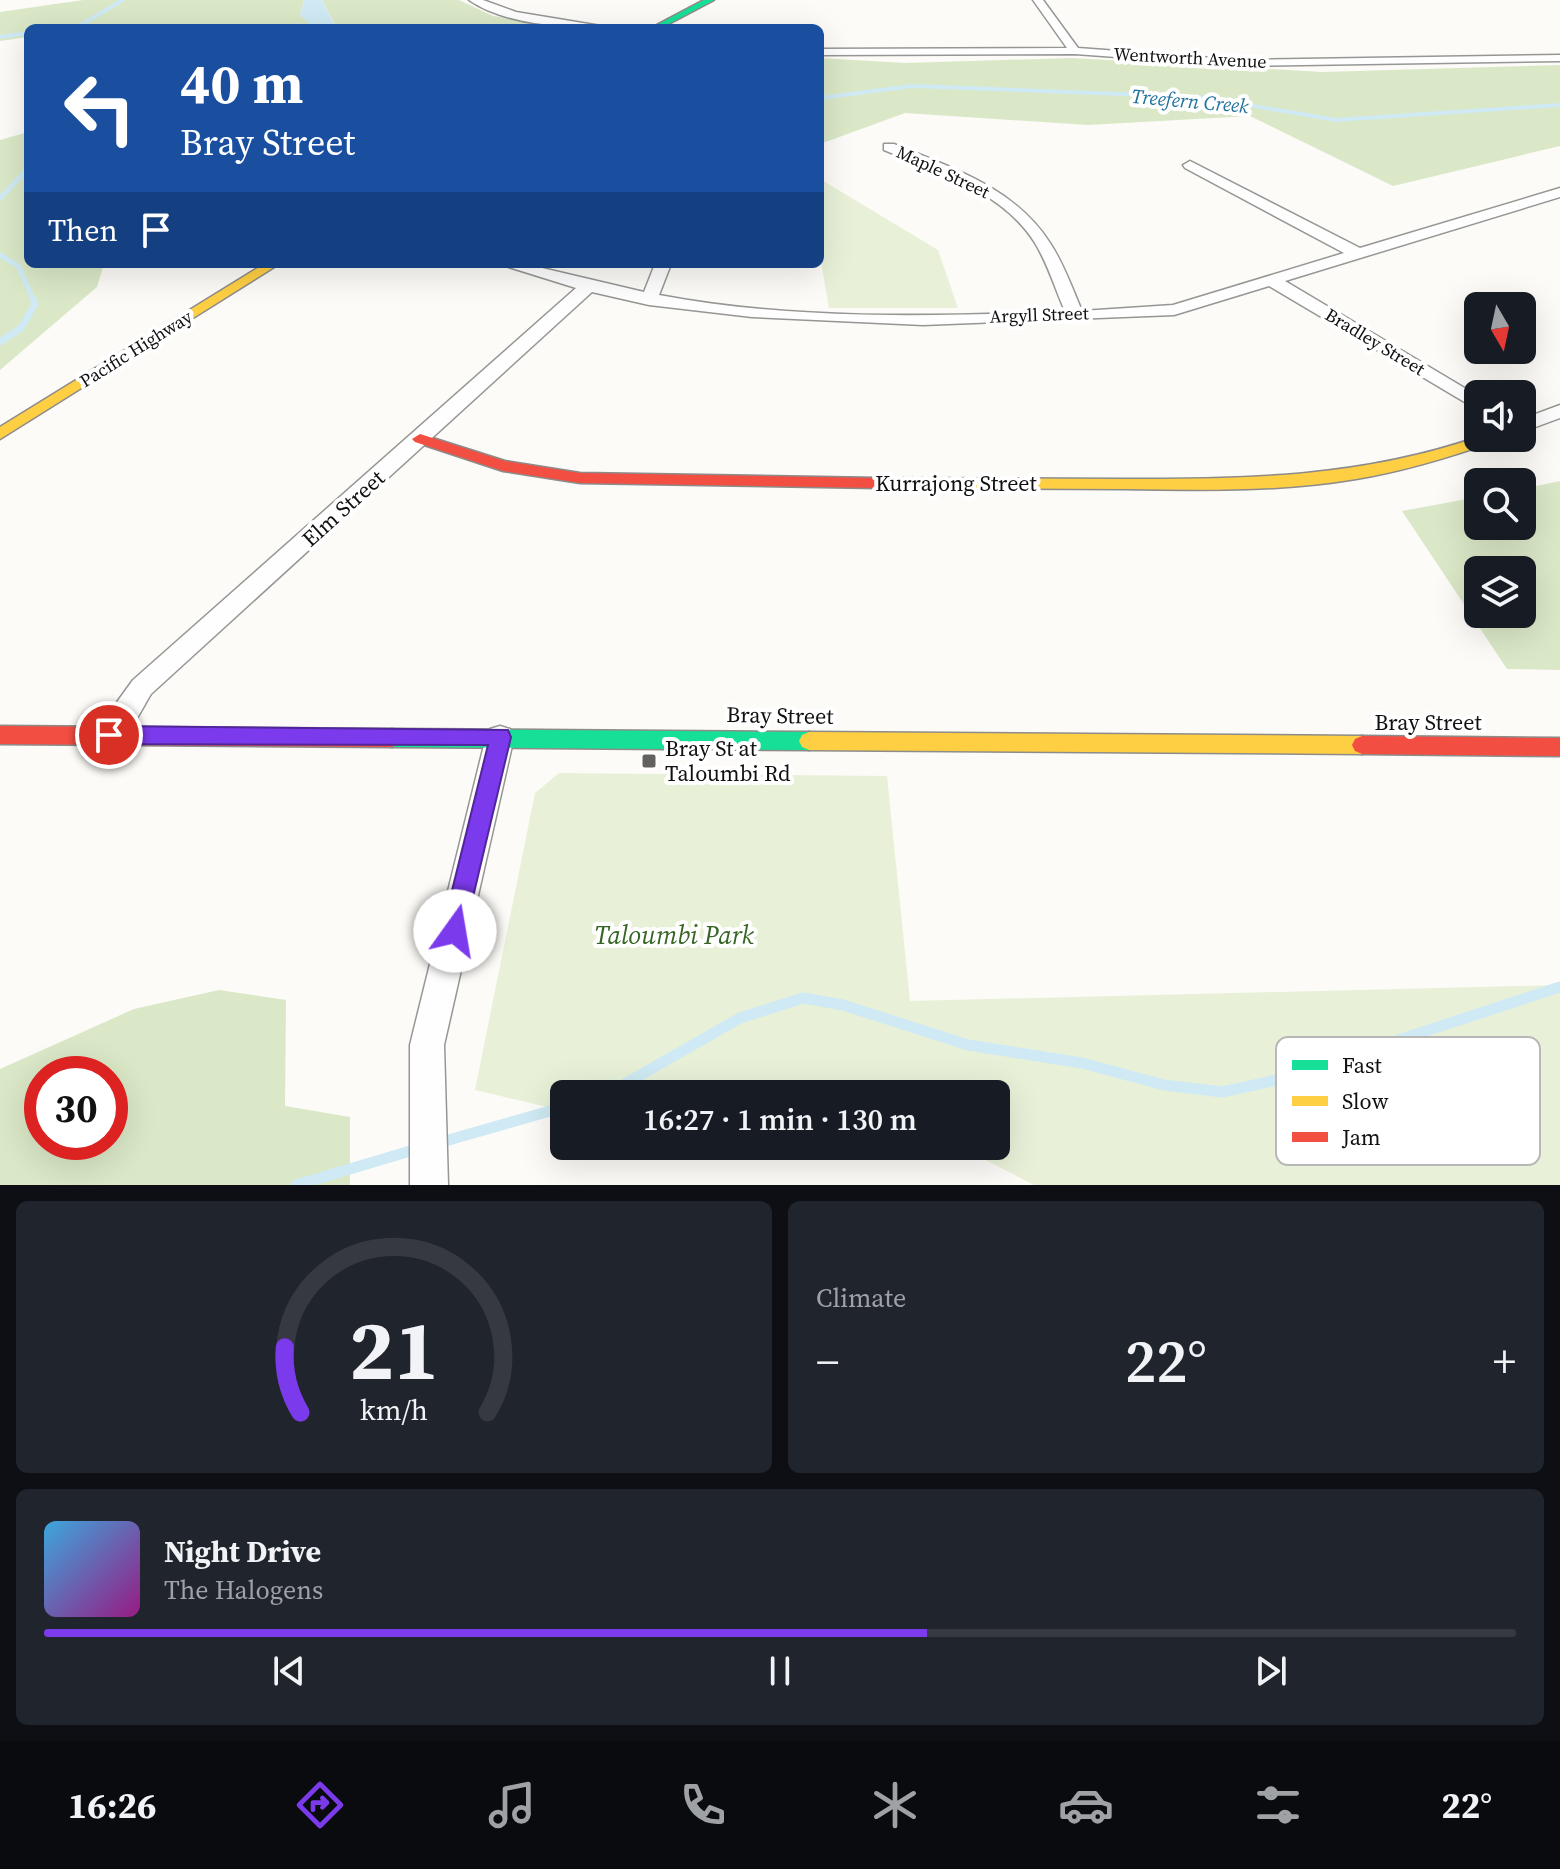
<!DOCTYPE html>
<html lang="en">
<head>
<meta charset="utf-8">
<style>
	:root { --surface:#171b24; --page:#20242c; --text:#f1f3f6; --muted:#9ea1a6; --line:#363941; --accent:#7c3aed }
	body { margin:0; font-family:"Source Serif 4",serif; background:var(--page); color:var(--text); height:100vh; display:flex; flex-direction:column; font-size:30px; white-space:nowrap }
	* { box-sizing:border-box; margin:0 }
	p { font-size:26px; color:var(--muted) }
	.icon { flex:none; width:44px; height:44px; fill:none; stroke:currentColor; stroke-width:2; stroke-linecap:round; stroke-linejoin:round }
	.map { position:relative; height:1185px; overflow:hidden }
	.panel { display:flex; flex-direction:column; gap:16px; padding:16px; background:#0d0f14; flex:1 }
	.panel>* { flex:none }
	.banner { position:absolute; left:24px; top:24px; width:800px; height:244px; border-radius:12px; box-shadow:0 8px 32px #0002; background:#1a4fa0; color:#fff; overflow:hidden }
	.needle { width:52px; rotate:171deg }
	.fabs { position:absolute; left:1464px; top:292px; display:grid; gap:16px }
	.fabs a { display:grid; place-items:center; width:72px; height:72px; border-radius:12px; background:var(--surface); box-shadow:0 8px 32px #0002; font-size:40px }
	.speed { position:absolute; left:24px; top:1056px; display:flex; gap:16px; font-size:40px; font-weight:700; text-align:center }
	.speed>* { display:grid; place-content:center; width:104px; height:104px; border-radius:50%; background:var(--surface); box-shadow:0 8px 32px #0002; line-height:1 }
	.speed .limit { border:12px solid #d22; background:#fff; color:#111 }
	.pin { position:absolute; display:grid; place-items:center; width:68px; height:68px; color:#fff; margin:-34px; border:4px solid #fff; border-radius:50%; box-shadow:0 2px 8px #0007 }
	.me { position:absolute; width:88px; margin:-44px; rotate:13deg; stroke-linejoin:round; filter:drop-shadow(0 0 6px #0008) }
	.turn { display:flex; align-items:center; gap:28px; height:168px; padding:0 24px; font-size:36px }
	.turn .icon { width:104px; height:104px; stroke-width:2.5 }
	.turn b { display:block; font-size:56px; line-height:68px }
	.then { display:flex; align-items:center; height:76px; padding:0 24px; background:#0003; gap:16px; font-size:30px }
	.big { font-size:60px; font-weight:600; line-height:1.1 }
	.panel .tile { flex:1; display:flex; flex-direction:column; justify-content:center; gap:12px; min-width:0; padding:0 28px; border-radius:12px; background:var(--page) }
	.panel .dial { align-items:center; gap:0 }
	.dial svg { height:208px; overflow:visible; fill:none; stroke:var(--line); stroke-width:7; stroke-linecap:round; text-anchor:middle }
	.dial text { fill:var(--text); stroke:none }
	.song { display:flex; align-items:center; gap:24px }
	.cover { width:96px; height:96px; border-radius:12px; background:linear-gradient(135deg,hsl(200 70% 55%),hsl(310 70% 35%)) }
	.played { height:8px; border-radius:4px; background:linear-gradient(90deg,var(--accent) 60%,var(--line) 60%) }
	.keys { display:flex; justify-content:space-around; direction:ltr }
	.heat { display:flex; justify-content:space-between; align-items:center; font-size:44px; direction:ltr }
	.panel .tiles { flex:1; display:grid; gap:16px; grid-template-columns:1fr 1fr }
	.tile:last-child { grid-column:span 2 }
	.trip { position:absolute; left:550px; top:1080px; width:460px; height:80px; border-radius:12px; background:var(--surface); box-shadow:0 8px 32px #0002; font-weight:600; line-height:80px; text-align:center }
	.dock { display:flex; height:128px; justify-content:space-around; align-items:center; background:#090b0e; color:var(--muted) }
	.dock .icon { width:56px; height:56px }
	.dock .current { color:var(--accent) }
	.dock b { font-size:36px; color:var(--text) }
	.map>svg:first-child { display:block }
	.green { fill:#e8f1d8 }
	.forest { fill:#dae8c7; fill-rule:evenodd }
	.water { fill:#cfeaf4 }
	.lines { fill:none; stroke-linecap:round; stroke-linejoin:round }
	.stream-far3 { stroke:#cfeaf4; stroke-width:4 }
	.stream-far2 { stroke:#cfeaf4; stroke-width:5 }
	.stream-far1 { stroke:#cfeaf4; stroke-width:7 }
	.stream { stroke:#cfeaf4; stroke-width:11 }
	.street-casing { stroke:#969694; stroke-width:3 }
	.fast-casing { stroke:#8d8c8b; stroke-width:3 }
	.slow-casing { stroke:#8d8c8b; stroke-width:3 }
	.jam-casing { stroke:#8d8c8b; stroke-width:3 }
	.street { fill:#fffefe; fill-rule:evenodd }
	.fast { fill:#16e098; fill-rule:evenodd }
	.slow { fill:#ffcf43; fill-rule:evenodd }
	.jam { fill:#f24e42; fill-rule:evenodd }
	.route { fill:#7c3aed; stroke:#51269a; stroke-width:2 }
	.poi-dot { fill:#636261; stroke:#fff; stroke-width:3 }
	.labels { text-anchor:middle; stroke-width:8; stroke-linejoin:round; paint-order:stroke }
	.far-street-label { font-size:18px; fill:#101010; stroke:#fff }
	.far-water-label { font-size:20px; font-style:italic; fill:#20719c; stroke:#fff }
	.street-label { font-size:22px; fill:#101010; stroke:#fff }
	.poi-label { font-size:22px; fill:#101010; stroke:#fff; text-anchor:start }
	.near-park-label { font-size:26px; font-style:italic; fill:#376524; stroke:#fff }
	.key { fill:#fff; stroke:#b7b7b7; stroke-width:2 }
	.key-label { font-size:22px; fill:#101010 }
</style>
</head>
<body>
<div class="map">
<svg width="1560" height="1185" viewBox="0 0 1560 1185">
	<rect width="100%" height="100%" fill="#fcfbf7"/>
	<g class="green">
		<path d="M820 179 938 250 958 308H829L820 256Z"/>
		<path d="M559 773 887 776 910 1001 1560 985V1185H1034L976 1155 972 1146H996V1094H564V1111L475 1090 535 793Z"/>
	</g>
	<g class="forest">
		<path d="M83 0H304L300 15 316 28H28V37L0 41V12Z"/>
		<path d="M322 0H459L493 16 532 22 523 28H331L335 25Z"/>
		<path d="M820 58 905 63 1072 58 1323 72 1560 65V146L1393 186 1250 116 1088 125 905 113 820 144Z"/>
		<path d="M28 132V193L24 195 28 196V264H104L97 287 0 370V140Z"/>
		<path d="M1560 481V670L1507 669 1402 511 1478 497V526H1522V489ZM1522 570V614H1478V570Z"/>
		<path d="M219 990 286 1000 285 1106 350 1117V1185H0V1069L134 1009ZM110 1074V1142H42V1074Z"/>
	</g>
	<path class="water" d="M304 0H322L335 26C321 32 310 26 300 15Z"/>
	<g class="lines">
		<g class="stream-far3">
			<path d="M63 28 79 26 123 0"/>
			<path d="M0 37 28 33"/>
			<path d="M820 98 912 86 1200 97 1336 120 1560 105"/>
		</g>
		<g class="stream-far2">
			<path d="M0 198 28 169"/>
			<path d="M0 255 18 266 34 301"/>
		</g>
		<path class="stream-far1" d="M0 342 21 328 35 304 33 299"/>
		<g class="stream">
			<path d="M607 1094 740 1018 803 998 843 1005 968 1045 1082 1063 1164 1085 1222 1092 1273 1081 1560 987"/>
			<path d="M438 1143 564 1107"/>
			<path d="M296 1185 417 1149"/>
		</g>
		<g class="street-casing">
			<g id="street">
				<path d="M469 0H483L516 12 613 28C569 28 507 26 469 0Z"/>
				<path d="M1033 0H1043L1078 48 1240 60 1560 55V61L1240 66 1075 54 820 55V49L1067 48Z"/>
				<path d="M884 144H894C952 168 1014 187 1050 243 1064 264 1072 288 1082 311L1173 305 1344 253 1185 168 1183 165 1190 161 1360 248 1560 188V197L1285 281 1478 396V410L1269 286 1174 315 923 325 752 317 649 305 592 292 151 694C139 713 124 752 99 743L95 735 99 727 133 680 576 288 499 264H525L644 292 655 264H671L659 295C792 320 931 317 1065 311 1055 289 1048 264 1035 243 1003 191 937 172 884 150Z"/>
				<path d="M1560 405V418L1522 432V419Z"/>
				<path d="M500 726 510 729 514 737 444 1045 448 1185H410V1045L486 737 490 729Z"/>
			</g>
		</g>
		<g class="fast-casing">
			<g id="fast">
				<path d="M704 0H714L661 28H651Z"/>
				<path d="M392 729 809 732 816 735 819 741 816 747 809 750 392 747 385 744 382 738 385 732Z"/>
			</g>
		</g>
		<g class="slow-casing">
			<g id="slow">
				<path d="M264 264H279L0 439V427Z"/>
				<path d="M1478 437 1499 438 1496 441C1450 457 1404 471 1356 479 1280 492 1202 490 1126 489 1043 489 960 488 877 488L869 483 877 478C959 478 1040 479 1122 479 1246 479 1359 478 1478 437Z"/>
				<path d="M809 732 1362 736 1369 739 1372 745 1369 751 1362 754 809 750 802 747 799 741 802 735Z"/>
			</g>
		</g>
		<g class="jam-casing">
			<g id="jam">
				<path d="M420 434 505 461 580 473 877 478 885 483 877 488 580 483 503 471 415 442 412 439Z"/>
				<path d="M0 726 392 729 399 732 402 738 399 744 392 747 0 744Z"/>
				<path d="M1362 736 1560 738V756L1362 754 1355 751 1352 745 1355 739Z"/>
			</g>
		</g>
		<use href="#street" class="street"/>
		<use href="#fast" class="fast"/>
		<use href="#slow" class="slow"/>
		<use href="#jam" class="jam"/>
	</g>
	<path class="route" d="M109 726 508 730 511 737 463 939 455 943 446 939 442 931 488 745 109 744 98 735Z"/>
	<rect class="poi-dot" x="641" y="753" width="16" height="16" rx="4"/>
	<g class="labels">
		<g class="far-street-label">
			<text transform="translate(1190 58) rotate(3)" y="6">Wentworth Avenue</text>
			<text transform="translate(943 172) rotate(25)" y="6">Maple Street</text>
			<text transform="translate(1039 315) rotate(-2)" y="6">Argyll Street</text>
			<text transform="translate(1375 342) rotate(31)" y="6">Bradley Street</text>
			<text transform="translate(136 349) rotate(-32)" y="6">Pacific Highway</text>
		</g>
		<g class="far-water-label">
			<text transform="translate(1190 101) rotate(5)" y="7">Treefern Creek</text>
		</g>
		<g class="street-label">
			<text x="956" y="491">Kurrajong Street</text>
			<text transform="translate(343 508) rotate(-42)" y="8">Elm Street</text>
			<text transform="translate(780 715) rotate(1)" y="8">Bray Street</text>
			<text x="1428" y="730">Bray Street</text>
		</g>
		<g class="poi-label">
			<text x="665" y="756">Bray St at<tspan x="665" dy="25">Taloumbi Rd</tspan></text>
		</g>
		<g class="near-park-label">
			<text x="674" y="944">Taloumbi Park</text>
		</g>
	</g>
	<rect x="1276" y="1037" width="264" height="128" rx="12" class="key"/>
	<rect x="1292" y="1060" width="36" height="10" fill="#16e098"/>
	<rect x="1292" y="1096" width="36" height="10" fill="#ffcf43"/>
	<rect x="1292" y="1132" width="36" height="10" fill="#f24e42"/>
	<g class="key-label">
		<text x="1342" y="1073">Fast</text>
		<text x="1342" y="1109">Slow</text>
		<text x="1342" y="1145">Jam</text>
	</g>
</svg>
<div class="fabs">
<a><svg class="needle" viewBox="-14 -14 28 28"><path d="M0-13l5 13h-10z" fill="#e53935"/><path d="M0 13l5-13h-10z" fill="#9ea1a6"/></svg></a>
<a><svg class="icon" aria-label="sound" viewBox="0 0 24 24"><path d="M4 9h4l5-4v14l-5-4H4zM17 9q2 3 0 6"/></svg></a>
<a><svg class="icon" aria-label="search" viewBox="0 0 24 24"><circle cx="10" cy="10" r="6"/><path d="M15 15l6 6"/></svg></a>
<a><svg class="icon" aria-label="layers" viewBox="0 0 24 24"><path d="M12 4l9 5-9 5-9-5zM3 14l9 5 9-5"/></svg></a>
</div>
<div class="speed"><div class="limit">30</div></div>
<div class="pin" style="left:109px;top:735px;background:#d93025"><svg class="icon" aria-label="arrive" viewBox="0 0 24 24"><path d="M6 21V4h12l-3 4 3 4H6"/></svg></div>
<svg class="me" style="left:455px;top:931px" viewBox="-20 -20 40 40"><circle r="19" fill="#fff"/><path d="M0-13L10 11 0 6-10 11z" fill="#7c3aed"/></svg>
<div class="trip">16:27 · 1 min · 130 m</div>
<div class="banner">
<div class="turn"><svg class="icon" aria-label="left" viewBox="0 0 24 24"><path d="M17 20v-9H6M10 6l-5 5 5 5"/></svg><div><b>40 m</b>Bray Street</div></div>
<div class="then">Then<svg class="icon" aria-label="arrive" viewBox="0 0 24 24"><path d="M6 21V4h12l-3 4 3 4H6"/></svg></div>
</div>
</div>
<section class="panel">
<div class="tiles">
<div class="tile dial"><svg viewBox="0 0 100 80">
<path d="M14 69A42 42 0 1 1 86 69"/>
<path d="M14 69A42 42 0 0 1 8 44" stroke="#7c3aed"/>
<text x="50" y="56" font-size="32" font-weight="700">21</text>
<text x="50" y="72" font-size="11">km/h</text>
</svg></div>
<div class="tile"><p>Climate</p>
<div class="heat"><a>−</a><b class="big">22°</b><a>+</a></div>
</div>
<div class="tile">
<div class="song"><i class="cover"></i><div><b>Night Drive</b><p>The Halogens</p></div></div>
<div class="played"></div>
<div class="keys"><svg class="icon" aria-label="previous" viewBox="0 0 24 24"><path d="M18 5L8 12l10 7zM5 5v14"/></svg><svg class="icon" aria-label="pause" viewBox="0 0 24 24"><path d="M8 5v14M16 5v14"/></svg><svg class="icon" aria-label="next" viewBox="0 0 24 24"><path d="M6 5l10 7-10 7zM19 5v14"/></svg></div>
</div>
</div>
</section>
<nav class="dock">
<b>16:26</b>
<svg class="icon current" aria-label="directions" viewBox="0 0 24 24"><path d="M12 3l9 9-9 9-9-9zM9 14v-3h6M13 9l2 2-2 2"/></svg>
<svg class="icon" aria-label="music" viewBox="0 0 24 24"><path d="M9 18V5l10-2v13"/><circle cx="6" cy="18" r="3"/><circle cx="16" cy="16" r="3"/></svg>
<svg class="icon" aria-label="phone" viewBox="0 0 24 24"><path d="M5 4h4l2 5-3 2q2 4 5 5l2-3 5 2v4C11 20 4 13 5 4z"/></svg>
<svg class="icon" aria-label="climate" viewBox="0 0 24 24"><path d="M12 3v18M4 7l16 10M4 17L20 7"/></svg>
<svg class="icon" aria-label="car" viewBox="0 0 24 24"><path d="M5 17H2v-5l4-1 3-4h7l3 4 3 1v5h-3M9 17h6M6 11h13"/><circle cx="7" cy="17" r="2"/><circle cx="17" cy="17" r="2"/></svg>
<svg class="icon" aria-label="filters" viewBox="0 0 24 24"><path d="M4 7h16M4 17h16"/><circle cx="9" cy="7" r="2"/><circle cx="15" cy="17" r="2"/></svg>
<b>22°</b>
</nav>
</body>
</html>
